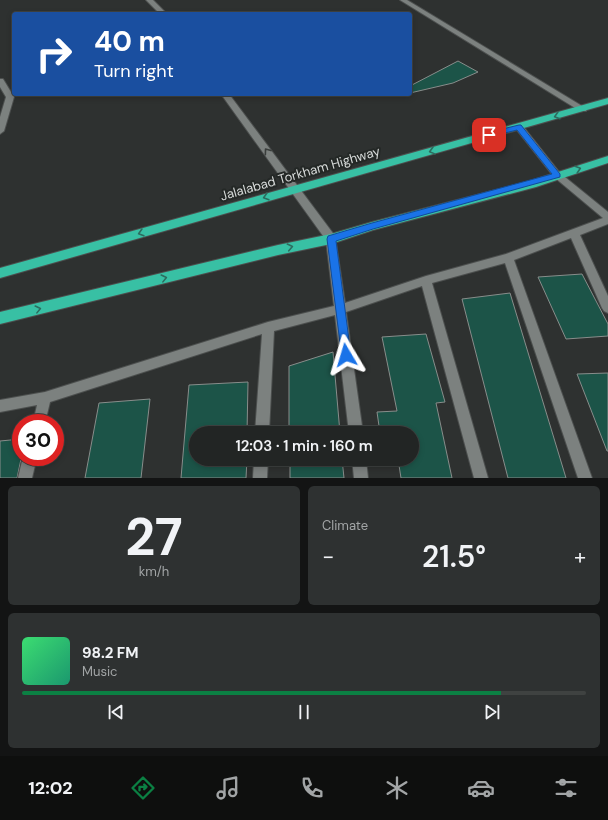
<!DOCTYPE html>
<html lang="en">
<head>
<meta charset="utf-8">
<style>
	:root { --surface:#222524; --page:#2e3131; --text:#f1f3f6; --muted:#a2a5a6; --line:#3f4241; --accent:#0b8043 }
	body { margin:0; font-family:"DM Sans",sans-serif; background:var(--page); color:var(--text); height:100vh; display:flex; flex-direction:column; font-size:15px; white-space:nowrap }
	* { box-sizing:border-box; margin:0 }
	p { font-size:13px; color:var(--muted) }
	.icon { flex:none; width:22px; height:22px; fill:none; stroke:currentColor; stroke-width:2; stroke-linecap:round; stroke-linejoin:round }
	.map { position:relative; height:478px; overflow:hidden }
	.drawer { display:flex; flex-direction:column; gap:8px; padding:8px; background:#131414; flex:1 }
	.drawer>* { flex:none }
	.banner { position:absolute; left:12px; top:12px; width:400px; height:84px; border-radius:4px; box-shadow:0 2px 6px #0003,0 0 0 1px var(--line); background:#1a4fa0; color:#fff; overflow:hidden }
	.speed { position:absolute; left:12px; top:414px; display:flex; gap:8px; font-size:20px; font-weight:700; text-align:center }
	.speed>* { display:grid; place-content:center; width:52px; height:52px; border-radius:50%; background:var(--surface); box-shadow:0 2px 6px #0003,0 0 0 1px var(--line); line-height:1 }
	.speed .limit { border:6px solid #d22; background:#fff; color:#111 }
	.pin { position:absolute; display:grid; place-items:center; width:34px; height:34px; color:#fff; margin:-17px; border-radius:8px; box-shadow:0 2px 6px #0006 }
	.me { position:absolute; width:44px; margin:-22px; rotate:353deg; stroke-linejoin:round; filter:drop-shadow(0 0 3px #0008) }
	.turn { display:flex; align-items:center; gap:14px; height:84px; padding:0 16px; font-size:18px }
	.turn .icon { width:52px; height:52px; stroke-width:2.5 }
	.turn b { display:block; font-size:28px; line-height:34px }
	.big { font-size:30px; font-weight:600; line-height:1.1 }
	.drawer .card { flex:1; display:flex; flex-direction:column; justify-content:center; gap:6px; min-width:0; padding:0 14px; border-radius:6px; background:var(--page) }
	.drawer .dial { align-items:center; gap:0 }
	.dial b { font-size:52px; line-height:1 }
	.song { display:flex; align-items:center; gap:12px }
	.cover { width:48px; height:48px; border-radius:6px; background:linear-gradient(135deg,hsl(140 70% 55%),hsl(160 70% 35%)) }
	.played { height:4px; border-radius:2px; background:linear-gradient(90deg,var(--accent) 85%,var(--line) 85%) }
	.keys { display:flex; justify-content:space-around; direction:ltr }
	.heat { display:flex; justify-content:space-between; align-items:center; font-size:22px; direction:ltr }
	.drawer .tiles { flex:1; display:grid; gap:8px; grid-template-columns:1fr 1fr }
	.card:last-child { grid-column:span 2 }
	.trip { position:absolute; left:189px; top:426px; width:230px; height:40px; border-radius:20px; background:var(--surface); box-shadow:0 2px 6px #0003,0 0 0 1px var(--line); font-weight:600; line-height:40px; text-align:center }
	.dock { display:flex; height:64px; justify-content:space-around; align-items:center; background:#0e0f0e; color:var(--muted) }
	.dock .icon { width:28px; height:28px }
	.dock .selected { color:var(--accent) }
	.dock b { font-size:18px; color:var(--text) }
	.map>svg:first-child { display:block }
	.building { fill:#1c5448; stroke:#888d8b }
	.lines { fill:none; stroke-linecap:round; stroke-linejoin:round }
	.minor-casing { stroke:#4c4f4e; stroke-width:2 }
	.highway-casing { stroke:#4c4f4e; stroke-width:2 }
	.minor { fill:#7c817f; fill-rule:evenodd }
	.highway { fill:#38c0a4; fill-rule:evenodd }
	.oneway { stroke:#2d6c5f }
	.oneway2 { stroke:#3a3e3c }
	.route { fill:#1a73e8; stroke:#114b97 }
	.labels { text-anchor:middle; stroke-width:4; stroke-linejoin:round; paint-order:stroke }
	.street-label { font-size:13px; fill:#d7dad9; stroke:#242826 }
</style>
</head>
<body>
<div class="map">
<svg width="608" height="478" viewBox="0 0 608 478">
	<rect width="100%" height="100%" fill="#2e3130"/>
	<g class="building">
		<path d="M458 61 478 72 453 83 410 93V86Z"/>
		<path d="M582 274 608 324V336L566 339 538 277Z"/>
		<path d="M510 293 566 478H508L462 299Z"/>
		<path d="M426 334 445 402 436 403 452 478H401L398 459H412V433H380L377 412 397 411 382 337Z"/>
		<path d="M333 352 340 433H289V366Z"/>
		<path d="M608 373V451H607L577 374Z"/>
		<path d="M248 382 247 433H196V459H247L246 478H181L189 385Z"/>
		<path d="M150 399 141 478H85L99 403Z"/>
		<path d="M21 439V459L17 478H0V441Z"/>
		<path d="M290 459H342L344 478H290Z"/>
	</g>
	<g class="lines">
		<g class="minor-casing">
			<g id="minor">
				<path d="M146 0H153L167 14H160Z"/>
				<path d="M400 0H407L587 109 586 111H580Z"/>
				<path d="M0 79H3L14 97 4 131 0 134V117L6 97 0 87Z"/>
				<path d="M221 94H229L335 236 345 303 426 276 506 254 603 218 554 177 516 129V125H522L560 173 608 212V224L580 235 608 296V313L604 311 602 308 571 238 514 260 592 478H578L505 263 432 283 488 478H474L422 286 346 312 363 433H349L335 315 274 331 269 433H255L262 334 50 402 45 423H33L37 405 0 412V400L45 392 268 322 334 306 326 240Z"/>
				<path d="M23 457H37L32 478H18Z"/>
				<path d="M254 459H268L267 478H253Z"/>
				<path d="M352 459H366L368 478H354Z"/>
			</g>
		</g>
		<g class="highway-casing">
			<g id="highway">
				<path d="M608 98V104L0 278V268Z"/>
				<path d="M608 156V163L536 187 373 230 331 244 278 255 0 324V312L278 245 331 234 372 222 530 181Z"/>
			</g>
		</g>
		<use href="#minor" class="minor"/>
		<use href="#highway" class="highway"/>
	</g>
	<defs><path id="oneway-chevron" d="M-2-3.5L2.5 0L-2 3.5" fill="none" stroke-width="1.6" stroke-linecap="round" stroke-linejoin="round"/></defs>
	<g class="oneway">
		<use href="#oneway-chevron" transform="translate(557 116) rotate(164)"/>
		<use href="#oneway-chevron" transform="translate(432 151) rotate(165)"/>
		<use href="#oneway-chevron" transform="translate(578 169) rotate(-18)"/>
		<use href="#oneway-chevron" transform="translate(266 197) rotate(164)"/>
		<use href="#oneway-chevron" transform="translate(141 233) rotate(164)"/>
		<use href="#oneway-chevron" transform="translate(290 247) rotate(-12)"/>
		<use href="#oneway-chevron" transform="translate(164 278) rotate(-14)"/>
		<use href="#oneway-chevron" transform="translate(38 309) rotate(-14)"/>
	</g>
	<use class="oneway2" href="#oneway-chevron" transform="translate(267 151) rotate(-126)"/>
	<path class="route" d="M519 125H521L560 174V177L373 229 336 241 351 355 350 359 346 360 342 359 327 239 328 236 372 223 552 174 517 130 489 137 485 135 486 133Z"/>
	<g class="labels">
		<g class="street-label">
			<text transform="translate(300 173) rotate(-16)" y="5">Jalalabad Torkham Highway</text>
		</g>
	</g>
</svg>
<div class="speed"><div class="limit">30</div></div>
<div class="pin" style="left:489px;top:135px;background:#d93025"><svg class="icon" aria-label="arrive" viewBox="0 0 24 24"><path d="M6 21V4h12l-3 4 3 4H6"/></svg></div>
<svg class="me" style="left:346px;top:355px" viewBox="-20 -20 40 40"><path d="M0-17L14 15 0 8-14 15z" fill="#1a73e8" stroke="#fff" stroke-width="4"/></svg>
<div class="trip">12:03 · 1 min · 160 m</div>
<div class="banner">
<div class="turn"><svg class="icon" aria-label="right" viewBox="0 0 24 24"><path d="M7 20v-9h11M14 6l5 5-5 5"/></svg><div><b>40 m</b>Turn right</div></div>
</div>
</div>
<section class="drawer">
<div class="tiles">
<div class="card dial"><b>27</b><p>km/h</p></div>
<div class="card"><p>Climate</p>
<div class="heat"><a>−</a><b class="big">21.5°</b><a>+</a></div>
</div>
<div class="card">
<div class="song"><i class="cover"></i><div><b>98.2 FM</b><p>Music</p></div></div>
<div class="played"></div>
<div class="keys"><svg class="icon" aria-label="previous" viewBox="0 0 24 24"><path d="M18 5L8 12l10 7zM5 5v14"/></svg><svg class="icon" aria-label="pause" viewBox="0 0 24 24"><path d="M8 5v14M16 5v14"/></svg><svg class="icon" aria-label="next" viewBox="0 0 24 24"><path d="M6 5l10 7-10 7zM19 5v14"/></svg></div>
</div>
</div>
</section>
<nav class="dock">
<b>12:02</b>
<svg class="icon selected" aria-label="directions" viewBox="0 0 24 24"><path d="M12 3l9 9-9 9-9-9zM9 14v-3h6M13 9l2 2-2 2"/></svg>
<svg class="icon" aria-label="music" viewBox="0 0 24 24"><path d="M9 18V5l10-2v13"/><circle cx="6" cy="18" r="3"/><circle cx="16" cy="16" r="3"/></svg>
<svg class="icon" aria-label="phone" viewBox="0 0 24 24"><path d="M5 4h4l2 5-3 2q2 4 5 5l2-3 5 2v4C11 20 4 13 5 4z"/></svg>
<svg class="icon" aria-label="climate" viewBox="0 0 24 24"><path d="M12 3v18M4 7l16 10M4 17L20 7"/></svg>
<svg class="icon" aria-label="car" viewBox="0 0 24 24"><path d="M5 17H2v-5l4-1 3-4h7l3 4 3 1v5h-3M9 17h6M6 11h13"/><circle cx="7" cy="17" r="2"/><circle cx="17" cy="17" r="2"/></svg>
<svg class="icon" aria-label="filters" viewBox="0 0 24 24"><path d="M4 7h16M4 17h16"/><circle cx="9" cy="7" r="2"/><circle cx="15" cy="17" r="2"/></svg>
</nav>
</body>
</html>
